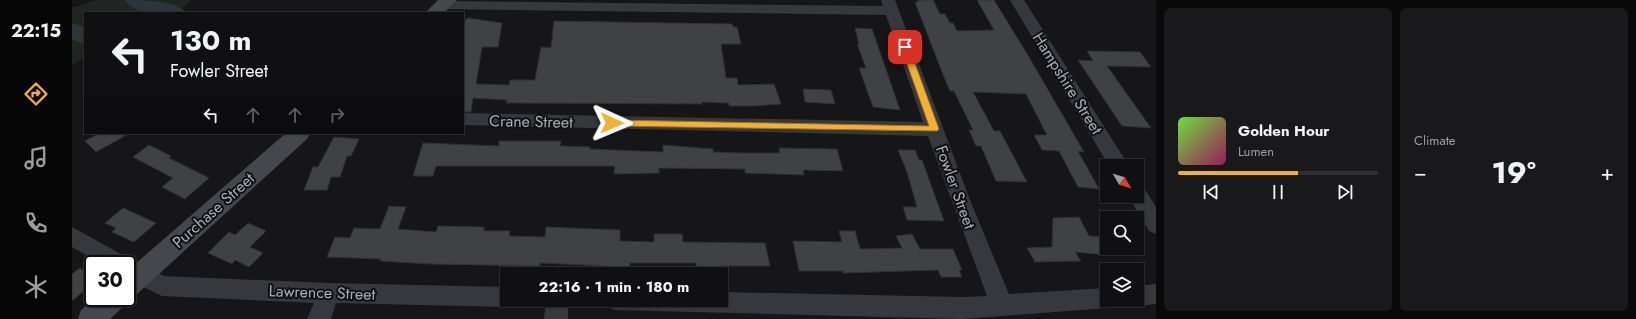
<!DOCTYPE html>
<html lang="en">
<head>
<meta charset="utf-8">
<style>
	:root { --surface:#101012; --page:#19191b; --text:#f1f3f6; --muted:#9c9d9f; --line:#303032; --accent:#f2b134 }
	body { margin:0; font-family:Jost,sans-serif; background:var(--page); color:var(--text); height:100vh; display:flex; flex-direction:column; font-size:15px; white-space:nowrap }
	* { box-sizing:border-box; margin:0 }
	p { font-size:13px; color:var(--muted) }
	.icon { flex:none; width:22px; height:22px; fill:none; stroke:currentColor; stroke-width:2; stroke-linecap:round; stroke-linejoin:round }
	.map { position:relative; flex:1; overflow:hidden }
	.drawer { display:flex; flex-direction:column; gap:8px; padding:8px; background:#09090a; width:480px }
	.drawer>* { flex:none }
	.hud { position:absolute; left:12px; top:12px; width:380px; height:122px; border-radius:0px; box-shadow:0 1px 3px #0004,0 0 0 1px var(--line); background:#101012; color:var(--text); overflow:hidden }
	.needle { width:26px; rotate:128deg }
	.fabs { position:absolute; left:1028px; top:159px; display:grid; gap:8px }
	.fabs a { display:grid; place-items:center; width:44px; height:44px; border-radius:0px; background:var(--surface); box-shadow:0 1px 3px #0004,0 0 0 1px var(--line); font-size:20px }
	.speed { position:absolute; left:12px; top:255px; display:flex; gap:8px; font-size:20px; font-weight:700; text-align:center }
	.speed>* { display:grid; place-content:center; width:52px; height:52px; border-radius:50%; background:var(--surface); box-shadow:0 1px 3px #0004,0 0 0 1px var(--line); line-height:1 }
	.speed .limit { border:2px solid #111; border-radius:6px; background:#fff; color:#111 }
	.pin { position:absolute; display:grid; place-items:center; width:34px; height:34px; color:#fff; margin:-17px; border-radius:8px; box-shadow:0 2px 6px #0006 }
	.me { position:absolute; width:44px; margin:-22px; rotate:91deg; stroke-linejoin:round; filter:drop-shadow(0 0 3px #0008) }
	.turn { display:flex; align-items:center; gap:14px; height:84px; padding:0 20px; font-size:18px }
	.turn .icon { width:52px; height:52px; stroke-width:2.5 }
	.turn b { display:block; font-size:28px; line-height:34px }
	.lanes { display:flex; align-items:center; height:38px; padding:0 20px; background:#0003; justify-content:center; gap:20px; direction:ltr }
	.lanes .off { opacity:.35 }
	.big { font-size:30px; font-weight:700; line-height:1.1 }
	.drawer .widget { flex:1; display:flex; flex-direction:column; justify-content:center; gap:6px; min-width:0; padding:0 14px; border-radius:6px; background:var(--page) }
	.song { display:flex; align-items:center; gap:12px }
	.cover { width:48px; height:48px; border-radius:6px; background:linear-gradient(135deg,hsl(100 70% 55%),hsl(330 70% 35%)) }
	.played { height:4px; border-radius:2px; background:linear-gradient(90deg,var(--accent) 60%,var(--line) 60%) }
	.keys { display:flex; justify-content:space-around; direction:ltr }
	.heat { display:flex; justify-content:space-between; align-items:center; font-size:22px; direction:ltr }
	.drawer .tiles { flex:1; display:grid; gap:8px; grid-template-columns:repeat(2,1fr) }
	.trip { position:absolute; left:428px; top:267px; width:228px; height:40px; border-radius:0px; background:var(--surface); box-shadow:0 1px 3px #0004,0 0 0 1px var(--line); font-weight:700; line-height:40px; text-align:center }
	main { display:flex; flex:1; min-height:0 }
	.tabs { display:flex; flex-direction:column; width:72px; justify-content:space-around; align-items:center; background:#060607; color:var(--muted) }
	.tabs .icon { width:28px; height:28px }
	.tabs .on { color:var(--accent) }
	.tabs b { font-size:18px; color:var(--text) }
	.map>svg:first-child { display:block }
	.green { fill:#1e261f }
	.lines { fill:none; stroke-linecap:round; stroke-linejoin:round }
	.river { fill:#2c353c; fill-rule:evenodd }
	.building { fill:#404145; stroke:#303034 }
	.street { fill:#37383d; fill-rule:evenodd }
	.secondary { fill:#45474d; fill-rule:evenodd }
	.route { fill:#f2b134; stroke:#9d7322 }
	.labels { text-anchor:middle; stroke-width:4; stroke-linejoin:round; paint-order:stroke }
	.street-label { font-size:16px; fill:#a8adb8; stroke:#111113 }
</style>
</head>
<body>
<main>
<nav class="tabs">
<b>22:15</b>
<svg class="icon on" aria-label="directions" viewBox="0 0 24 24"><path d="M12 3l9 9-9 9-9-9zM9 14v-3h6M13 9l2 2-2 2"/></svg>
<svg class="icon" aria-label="music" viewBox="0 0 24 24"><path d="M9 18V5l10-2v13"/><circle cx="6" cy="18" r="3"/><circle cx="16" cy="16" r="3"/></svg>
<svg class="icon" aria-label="phone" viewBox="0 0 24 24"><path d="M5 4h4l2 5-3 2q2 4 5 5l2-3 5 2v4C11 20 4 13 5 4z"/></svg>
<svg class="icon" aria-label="climate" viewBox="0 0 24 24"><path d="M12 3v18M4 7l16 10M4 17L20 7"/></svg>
</nav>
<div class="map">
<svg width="1084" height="319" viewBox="0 0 1084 319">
	<rect width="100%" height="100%" fill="#161618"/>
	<path class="green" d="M24 0H119L106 13H13V57L0 65V8Z"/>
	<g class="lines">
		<g class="river">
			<path d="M53 0C70 0 104 0 115 13 95 13 65 18 53 0Z"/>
			<path d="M0 23 13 27V44L0 40Z"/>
		</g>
	</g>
	<g class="building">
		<path d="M846 0H861L868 14H873L878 23H881L885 31 922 30 905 0H922L957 57 1012 152 1006 151 1027 189 1006 187 987 151 970 150 962 135H975L954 94 901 92 922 131H928L955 182 924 181 909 146H904L897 130H901L882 91H878L872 77 843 2H846Z"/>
		<path d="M395 18 430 23 426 47H410L404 84 437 85 438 80H463L469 47 479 48 482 21 660 24 661 27H665L669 44H649L654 78H665L666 85 702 84 709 104 681 106H657V103L630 102V104L434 103 435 100 401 98 399 112H391V25Z"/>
		<path d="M783 28 800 29 828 110 801 107 787 68H794L785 44H787Z"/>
		<path d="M1015 51 1068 52 1079 67 1035 66 1079 128 1050 126 1006 60 1021 61Z"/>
		<path d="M731 89 759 90 763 104 733 102Z"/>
		<path d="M28 133H58L24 152 13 141Z"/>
		<path d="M262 137 287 139 279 156H275L268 177H259L255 190H232L241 167H246Z"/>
		<path d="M427 141H489L488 146 518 147V149L591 152V145L641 149V152L670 153H708L707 148 765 149 771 171 731 170 732 175 673 173V169L587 168V173L542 174 543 166H364L361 176H341L351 143 427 146Z"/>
		<path d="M77 145 99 156 97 158 137 178 113 199 90 187 101 178 61 157Z"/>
		<path d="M826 150H843L847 160H850L872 221 835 220 831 207H845L835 172Z"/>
		<path d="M317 206 334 207 326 229 364 232 366 226 412 227V231H438L437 236 473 237 474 227 548 230V241L582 242V234H610L611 242 693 243 698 266H649V271H625L624 263H558V270H533L534 266 468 263V266L358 264 308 261 309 259 255 257 263 237 278 238 282 228 308 229Z"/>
		<path d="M51 208 84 223 62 242 40 232 44 228 33 223Z"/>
		<path d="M1007 217 1017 236 1035 237V255L1003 252 1009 261 963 262 955 248 980 247 981 218Z"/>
		<path d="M176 223 194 231 178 247 191 253 177 267 163 260 160 264 136 253 157 232 163 235Z"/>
		<path d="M767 231H783L788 249 830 248 824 236 840 234 848 249H881L890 270H887L890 277H869L866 270 771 273V271H727L721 241 770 242Z"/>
		<path d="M8 268 21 277V283L0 301V274Z"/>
	</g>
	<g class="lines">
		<g class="street">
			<path d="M809 0H823L898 200 937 294 1035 288V300H1045L1043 305 1035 308 891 319 543 310 535 307 532 300H649V292L891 297 915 296 856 136 391 125V113L851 122 814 15 371 9 366 8 364 5 366 2 371 1 811 6Z"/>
			<path d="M938 0H952L1057 166H1037Z"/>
			<path d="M1065 186 1072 188 1084 207V234L1077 231 1056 196H1065Z"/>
			<path d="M0 227 58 259 92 276 257 283 435 287V300H445L443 304 435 307 264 303 259 319H235L242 303 90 296 55 279V264H30L0 247Z"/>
			<path d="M1084 284V304L1065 306 1057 303 1055 300H1065V286Z"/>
			<path d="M474 300H496V319H472Z"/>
		</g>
		<g class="secondary">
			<path d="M366 0H385L372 13H353Z"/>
			<path d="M214 133H239L235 139 64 295 55 299 51 307 38 319H6L9 310 23 298H55V271Z"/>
		</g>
	</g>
	<path class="route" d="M833 44 837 47 867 129 865 131 540 126 536 123 540 120 857 126 829 47Z"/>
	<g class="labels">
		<g class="street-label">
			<text transform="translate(996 83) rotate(58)" y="6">Hampshire Street</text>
			<text transform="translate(459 121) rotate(1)" y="6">Crane Street</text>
			<text transform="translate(884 187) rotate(70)" y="6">Fowler Street</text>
			<text transform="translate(141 210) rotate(-42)" y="6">Purchase Street</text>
			<text transform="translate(250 292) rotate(2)" y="6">Lawrence Street</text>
		</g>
	</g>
</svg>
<div class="fabs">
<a><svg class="needle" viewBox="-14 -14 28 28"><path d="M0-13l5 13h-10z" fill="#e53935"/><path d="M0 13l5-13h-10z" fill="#9c9d9f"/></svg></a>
<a><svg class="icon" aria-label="search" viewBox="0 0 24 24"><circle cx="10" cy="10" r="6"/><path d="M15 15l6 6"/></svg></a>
<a><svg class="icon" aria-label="layers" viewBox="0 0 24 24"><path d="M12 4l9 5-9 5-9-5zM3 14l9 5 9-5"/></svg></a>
</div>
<div class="speed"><div class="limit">30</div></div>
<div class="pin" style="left:833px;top:47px;background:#d93025"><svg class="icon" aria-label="arrive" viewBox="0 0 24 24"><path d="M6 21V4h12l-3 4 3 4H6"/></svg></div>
<svg class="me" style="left:540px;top:123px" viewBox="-20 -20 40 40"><path d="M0-17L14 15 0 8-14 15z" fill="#f2b134" stroke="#fff" stroke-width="4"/></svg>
<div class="trip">22:16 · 1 min · 180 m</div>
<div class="hud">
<div class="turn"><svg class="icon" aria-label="left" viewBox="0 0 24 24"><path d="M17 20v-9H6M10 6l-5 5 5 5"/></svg><div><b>130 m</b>Fowler Street</div></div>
<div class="lanes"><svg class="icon" aria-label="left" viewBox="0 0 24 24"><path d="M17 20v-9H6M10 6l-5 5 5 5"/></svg><svg class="icon off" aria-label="ahead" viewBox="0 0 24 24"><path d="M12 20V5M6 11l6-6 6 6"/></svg><svg class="icon off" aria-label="ahead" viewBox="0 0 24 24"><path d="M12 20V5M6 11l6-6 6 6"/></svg><svg class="icon off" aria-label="right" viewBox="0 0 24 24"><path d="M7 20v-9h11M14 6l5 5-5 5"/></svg></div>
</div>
</div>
<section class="drawer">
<div class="tiles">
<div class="widget">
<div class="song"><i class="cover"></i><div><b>Golden Hour</b><p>Lumen</p></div></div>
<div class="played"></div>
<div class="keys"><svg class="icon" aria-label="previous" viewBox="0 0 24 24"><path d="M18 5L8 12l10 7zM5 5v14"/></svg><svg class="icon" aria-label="pause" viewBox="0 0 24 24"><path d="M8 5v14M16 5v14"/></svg><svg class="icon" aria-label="next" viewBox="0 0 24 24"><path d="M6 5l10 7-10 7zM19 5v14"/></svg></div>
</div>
<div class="widget"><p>Climate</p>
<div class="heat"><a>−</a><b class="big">19°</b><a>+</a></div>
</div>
</div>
</section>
</main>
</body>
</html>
